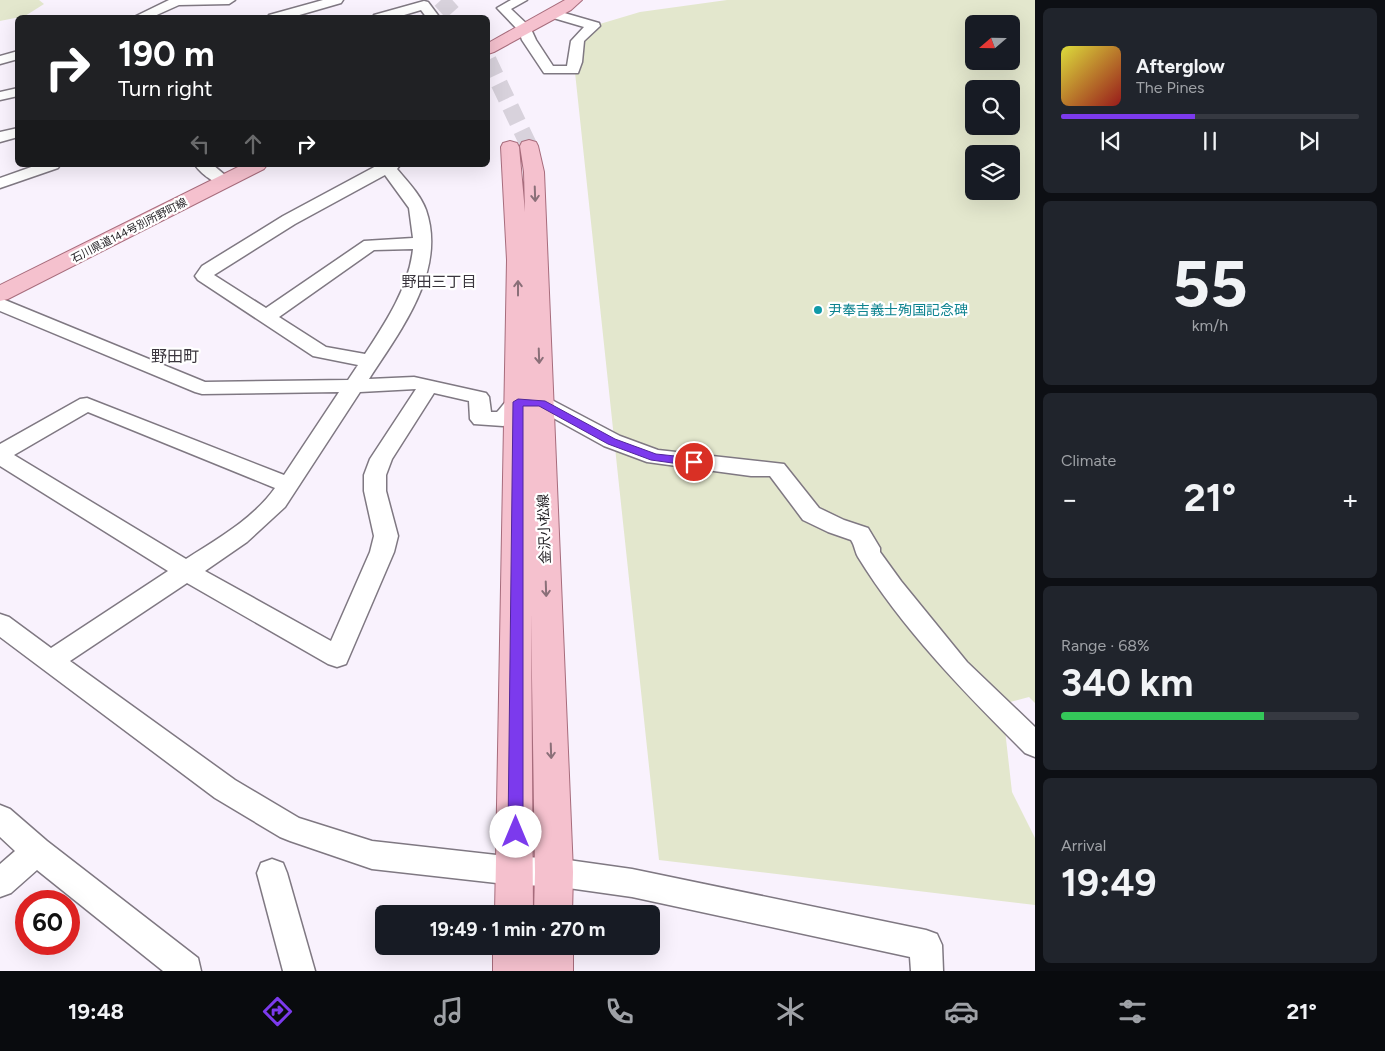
<!DOCTYPE html>
<html lang="en">
<head>
<meta charset="utf-8">
<style>
	:root { --surface:#171b24; --page:#20242c; --text:#f1f3f6; --muted:#9ea1a6; --line:#363941; --accent:#7c3aed }
	body { margin:0; font-family:Figtree,"Noto Sans JP",sans-serif; background:var(--page); color:var(--text); height:100vh; display:flex; flex-direction:column; font-size:19px; white-space:nowrap }
	* { box-sizing:border-box; margin:0 }
	p { font-size:16px; color:var(--muted) }
	.icon { flex:none; width:28px; height:28px; fill:none; stroke:currentColor; stroke-width:2; stroke-linecap:round; stroke-linejoin:round }
	.map { position:relative; flex:1; overflow:hidden }
	.drawer { display:flex; flex-direction:column; gap:8px; padding:8px; background:#0d0f14; width:350px }
	.drawer>* { flex:none }
	.guide { position:absolute; left:15px; top:15px; width:475px; height:152px; border-radius:8px; box-shadow:0 5px 20px #0002; background:#202124; color:#fff; overflow:hidden }
	.needle { width:32px; rotate:250deg }
	.controls { position:absolute; left:965px; top:15px; display:grid; gap:10px }
	.controls a { display:grid; place-items:center; width:55px; height:55px; border-radius:8px; background:var(--surface); box-shadow:0 5px 20px #0002; font-size:25px }
	.speed { position:absolute; left:15px; top:890px; display:flex; gap:10px; font-size:25px; font-weight:700; text-align:center }
	.speed>* { display:grid; place-content:center; width:65px; height:65px; border-radius:50%; background:var(--surface); box-shadow:0 5px 20px #0002; line-height:1 }
	.speed .limit { border:8px solid #d22; background:#fff; color:#111 }
	.pin { position:absolute; display:grid; place-items:center; width:42px; height:42px; color:#fff; margin:-21px; border:2px solid #fff; border-radius:50%; box-shadow:0 1px 5px #0007 }
	.me { position:absolute; width:55px; margin:-28px; rotate:0deg; stroke-linejoin:round; filter:drop-shadow(0 0 4px #0008) }
	.turn { display:flex; align-items:center; gap:18px; height:105px; padding:0 20px; font-size:22px }
	.turn .icon { width:65px; height:65px; stroke-width:2.5 }
	.turn b { display:block; font-size:35px; line-height:42px }
	.lanes { display:flex; align-items:center; height:48px; padding:0 20px; background:#0003; justify-content:center; gap:25px; direction:ltr }
	.lanes .off { opacity:.35 }
	.big { font-size:38px; font-weight:700; line-height:1.1 }
	.drawer .tile { flex:1; display:flex; flex-direction:column; justify-content:center; gap:8px; min-width:0; padding:0 18px; border-radius:8px; background:var(--page) }
	.drawer .dial { align-items:center; gap:0 }
	.dial b { font-size:65px; line-height:1 }
	.song { display:flex; align-items:center; gap:15px }
	.cover { width:60px; height:60px; border-radius:8px; background:linear-gradient(135deg,hsl(60 70% 55%),hsl(0 70% 35%)) }
	.played { height:5px; border-radius:2px; background:linear-gradient(90deg,var(--accent) 45%,var(--line) 45%) }
	.keys { display:flex; justify-content:space-around; direction:ltr }
	.heat { display:flex; justify-content:space-between; align-items:center; font-size:28px; direction:ltr }
	.charge { height:8px; border-radius:4px; background:linear-gradient(90deg,#34c759 68%,var(--line) 0) }
	.trip { position:absolute; left:375px; top:905px; width:285px; height:50px; border-radius:8px; background:var(--surface); box-shadow:0 5px 20px #0002; font-weight:700; line-height:50px; text-align:center }
	.tab-bar { display:flex; height:80px; justify-content:space-around; align-items:center; background:#090b0e; color:var(--muted) }
	.tab-bar .icon { width:35px; height:35px }
	.tab-bar .selected { color:var(--accent) }
	.tab-bar b { font-size:22px; color:var(--text) }
	main { display:flex; flex:1; min-height:0 }
	.map>svg:first-child { display:block }
	.green { fill:#e3e7cd; fill-rule:evenodd }
	.lines { fill:none; stroke-linecap:round; stroke-linejoin:round }
	.major-tunnel { stroke:#d8d2dc; stroke-width:17; stroke-dasharray:17 9; stroke-linecap:butt }
	.minor-casing { stroke:#7f7882; stroke-width:3 }
	.major-casing { stroke:#a76c7c; stroke-width:2 }
	.minor { fill:#fff; fill-rule:evenodd }
	.major { fill:#f5c1ce; fill-rule:evenodd }
	.oneway { stroke:#8a6f78 }
	.route { fill:#7c3aed; stroke:#51269a }
	.culture-dot { fill:#0f9aa8; stroke:#fff; stroke-width:2 }
	.labels { text-anchor:middle; stroke-width:4.5; stroke-linejoin:round; paint-order:stroke }
	.far-street-label { font-size:11px; fill:#201d21; stroke:#fff }
	.culture-label { font-size:14px; fill:#0d838f; stroke:#fff; text-anchor:start }
	.street-label { font-size:14px; fill:#201d21; stroke:#fff }
	.neighbourhood-label { font-size:15px; fill:#3a353d; stroke:#fff }
	.quarter-label { font-size:16px; fill:#3a353d; stroke:#fff }
</style>
</head>
<body>
<main>
<div class="map">
<svg width="1035" height="971" viewBox="0 0 1035 971">
	<rect width="100%" height="100%" fill="#f9f2fd"/>
	<g class="green">
		<path d="M0 0H39L44 4 25 16 0 21Z"/>
		<path d="M727 0H1035V703L1029 697 1010 702 1005 730 1012 792 1035 838V905L659 860 574 63 583 29 640 12ZM974 24H1011V61H974ZM974 89H1011V126H974ZM974 154H1011V191H974Z"/>
	</g>
	<g class="lines">
		<g class="major-tunnel">
			<path d="M441 0 457 18"/>
			<path d="M488 60 529 146"/>
		</g>
		<g class="minor-casing">
			<g id="minor">
				<path d="M169 0H235L229 4 179 5 150 18H132Z"/>
				<path d="M323 0H343L341 3 289 18H267L269 15Z"/>
				<path d="M511 0H527L511 9 530 27 536 40 553 66H567L571 41 584 27 550 17 548 14 550 11 554 10 599 23 600 26 584 41 582 62 578 73H544L522 40 519 31 497 8Z"/>
				<path d="M424 1 428 2 440 18H427L421 10 394 18H372L374 15Z"/>
				<path d="M18 51V59L0 64V56Z"/>
				<path d="M18 88V96L0 100V92Z"/>
				<path d="M18 128V137L0 142V132Z"/>
				<path d="M37 165H60L58 168 0 188V178Z"/>
				<path d="M195 165H213L232 181 230 184C218 187 202 175 195 165Z"/>
				<path d="M378 165H400L397 169C407 181 420 194 426 210 447 271 400 331 369 379L414 377 486 393 489 397 491 412H497C501 408 506 400 511 397 521 392 539 396 548 398L620 436 658 450 784 464 819 508 844 520 868 528 880 548V552L901 581 967 662 1035 727V757L1025 753C965 693 903 630 858 557 855 552 855 546 851 540L828 532 803 520 770 476H751L647 462 604 446 537 409H524L510 424 503 426 474 424 470 419 469 401 434 393 392 459 386 475V491L398 536 394 552 346 664 337 667 328 664 187 583 70 661 235 780 299 818 372 841 515 857 554 858 632 869 926 930 937 934 942 945 943 971H911L910 957 632 897 554 886 515 885 372 869 290 841 280 837 215 798 0 637V614L9 617 51 648 168 571 0 466V444L80 399 87 398 284 475 339 392 202 394 195 392 0 311V298L205 382 348 380 358 365 313 356 198 280 195 276 202 266 283 216ZM385 175 409 208 413 238 364 241 266 308 214 275 295 224ZM413 249C409 287 386 322 365 354L326 347 279 317 374 250ZM416 389 370 459 364 475V491L374 536 370 552 331 641 205 571 247 542 285 507 360 392ZM88 412 275 488C253 519 217 539 186 559L14 455Z"/>
				<path d="M0 805 10 809 47 841 198 958 201 971H163L37 870 11 893 0 897V864L15 851 0 837Z"/>
				<path d="M272 859 283 863 287 873 315 971H283L257 873 261 863Z"/>
			</g>
		</g>
		<g class="major-casing">
			<g id="major">
				<path d="M565 0H582L571 10 494 52 488 54V43Z"/>
				<path d="M529 140 536 142 538 146 544 172 573 872 572 914H534L535 872 531 613 533 914H495L507 260 501 147 503 143 510 141 517 143 519 147 525 212 524 172 520 146 522 142Z"/>
				<path d="M242 165H267L264 169 8 299 0 301V285Z"/>
				<rect x="493" y="946" width="40" height="25"/>
				<rect x="533" y="946" width="40" height="25"/>
			</g>
		</g>
		<use href="#minor" class="minor"/>
		<use href="#major" class="major"/>
	</g>
	<defs><path id="oneway-shaft" d="M-6 0H5M1.5-3L5.5 0L1.5 3" fill="none" stroke-width="1.6" stroke-linecap="round" stroke-linejoin="round" transform="scale(1.25)"/></defs>
	<g class="oneway">
		<use href="#oneway-shaft" transform="translate(535 194) rotate(88)"/>
		<use href="#oneway-shaft" transform="translate(518 288) rotate(-90)"/>
		<use href="#oneway-shaft" transform="translate(539 356) rotate(88)"/>
		<use href="#oneway-shaft" transform="translate(546 589) rotate(88)"/>
		<use href="#oneway-shaft" transform="translate(551 751) rotate(88)"/>
	</g>
	<path class="route" d="M518 399 545 401 615 439 656 454 694 458 699 462 694 466 651 460 608 444 539 406H523V832L521 836 516 838 510 836 508 832 513 402Z"/>
	<circle class="culture-dot" cx="818" cy="310" r="5"/>
	<g class="labels">
		<g class="far-street-label">
			<text transform="translate(129 230) rotate(-27)" y="4">石川県道144号別所野町線</text>
		</g>
		<g class="culture-label">
			<text x="828" y="315">尹奉吉義士殉国記念碑</text>
		</g>
		<g class="street-label">
			<text transform="translate(544 529) rotate(-92)" y="5">金沢小松線</text>
		</g>
		<g class="neighbourhood-label">
			<text x="439" y="287">野田三丁目</text>
		</g>
		<g class="quarter-label">
			<text x="175" y="362">野田町</text>
		</g>
	</g>
</svg>
<div class="controls">
<a><svg class="needle" viewBox="-14 -14 28 28"><path d="M0-13l5 13h-10z" fill="#e53935"/><path d="M0 13l5-13h-10z" fill="#9ea1a6"/></svg></a>
<a><svg class="icon" aria-label="search" viewBox="0 0 24 24"><circle cx="10" cy="10" r="6"/><path d="M15 15l6 6"/></svg></a>
<a><svg class="icon" aria-label="layers" viewBox="0 0 24 24"><path d="M12 4l9 5-9 5-9-5zM3 14l9 5 9-5"/></svg></a>
</div>
<div class="speed"><div class="limit">60</div></div>
<div class="pin" style="left:694px;top:462px;background:#d93025"><svg class="icon" aria-label="arrive" viewBox="0 0 24 24"><path d="M6 21V4h12l-3 4 3 4H6"/></svg></div>
<svg class="me" style="left:516px;top:832px" viewBox="-20 -20 40 40"><circle r="19" fill="#fff"/><path d="M0-13L10 11 0 6-10 11z" fill="#7c3aed"/></svg>
<div class="trip">19:49 · 1 min · 270 m</div>
<div class="guide">
<div class="turn"><svg class="icon" aria-label="right" viewBox="0 0 24 24"><path d="M7 20v-9h11M14 6l5 5-5 5"/></svg><div><b>190 m</b>Turn right</div></div>
<div class="lanes"><svg class="icon off" aria-label="left" viewBox="0 0 24 24"><path d="M17 20v-9H6M10 6l-5 5 5 5"/></svg><svg class="icon off" aria-label="ahead" viewBox="0 0 24 24"><path d="M12 20V5M6 11l6-6 6 6"/></svg><svg class="icon" aria-label="right" viewBox="0 0 24 24"><path d="M7 20v-9h11M14 6l5 5-5 5"/></svg></div>
</div>
</div>
<section class="drawer">
<div class="tile">
<div class="song"><i class="cover"></i><div><b>Afterglow</b><p>The Pines</p></div></div>
<div class="played"></div>
<div class="keys"><svg class="icon" aria-label="previous" viewBox="0 0 24 24"><path d="M18 5L8 12l10 7zM5 5v14"/></svg><svg class="icon" aria-label="pause" viewBox="0 0 24 24"><path d="M8 5v14M16 5v14"/></svg><svg class="icon" aria-label="next" viewBox="0 0 24 24"><path d="M6 5l10 7-10 7zM19 5v14"/></svg></div>
</div>
<div class="tile dial"><b>55</b><p>km/h</p></div>
<div class="tile"><p>Climate</p>
<div class="heat"><a>−</a><b class="big">21°</b><a>+</a></div>
</div>
<div class="tile"><p>Range · 68%</p><b class="big">340 km</b><div class="charge"></div></div>
<div class="tile"><p>Arrival</p><b class="big">19:49</b></div>
</section>
</main>
<nav class="tab-bar">
<b>19:48</b>
<svg class="icon selected" aria-label="directions" viewBox="0 0 24 24"><path d="M12 3l9 9-9 9-9-9zM9 14v-3h6M13 9l2 2-2 2"/></svg>
<svg class="icon" aria-label="music" viewBox="0 0 24 24"><path d="M9 18V5l10-2v13"/><circle cx="6" cy="18" r="3"/><circle cx="16" cy="16" r="3"/></svg>
<svg class="icon" aria-label="phone" viewBox="0 0 24 24"><path d="M5 4h4l2 5-3 2q2 4 5 5l2-3 5 2v4C11 20 4 13 5 4z"/></svg>
<svg class="icon" aria-label="climate" viewBox="0 0 24 24"><path d="M12 3v18M4 7l16 10M4 17L20 7"/></svg>
<svg class="icon" aria-label="car" viewBox="0 0 24 24"><path d="M5 17H2v-5l4-1 3-4h7l3 4 3 1v5h-3M9 17h6M6 11h13"/><circle cx="7" cy="17" r="2"/><circle cx="17" cy="17" r="2"/></svg>
<svg class="icon" aria-label="filters" viewBox="0 0 24 24"><path d="M4 7h16M4 17h16"/><circle cx="9" cy="7" r="2"/><circle cx="15" cy="17" r="2"/></svg>
<b>21°</b>
</nav>
</body>
</html>
